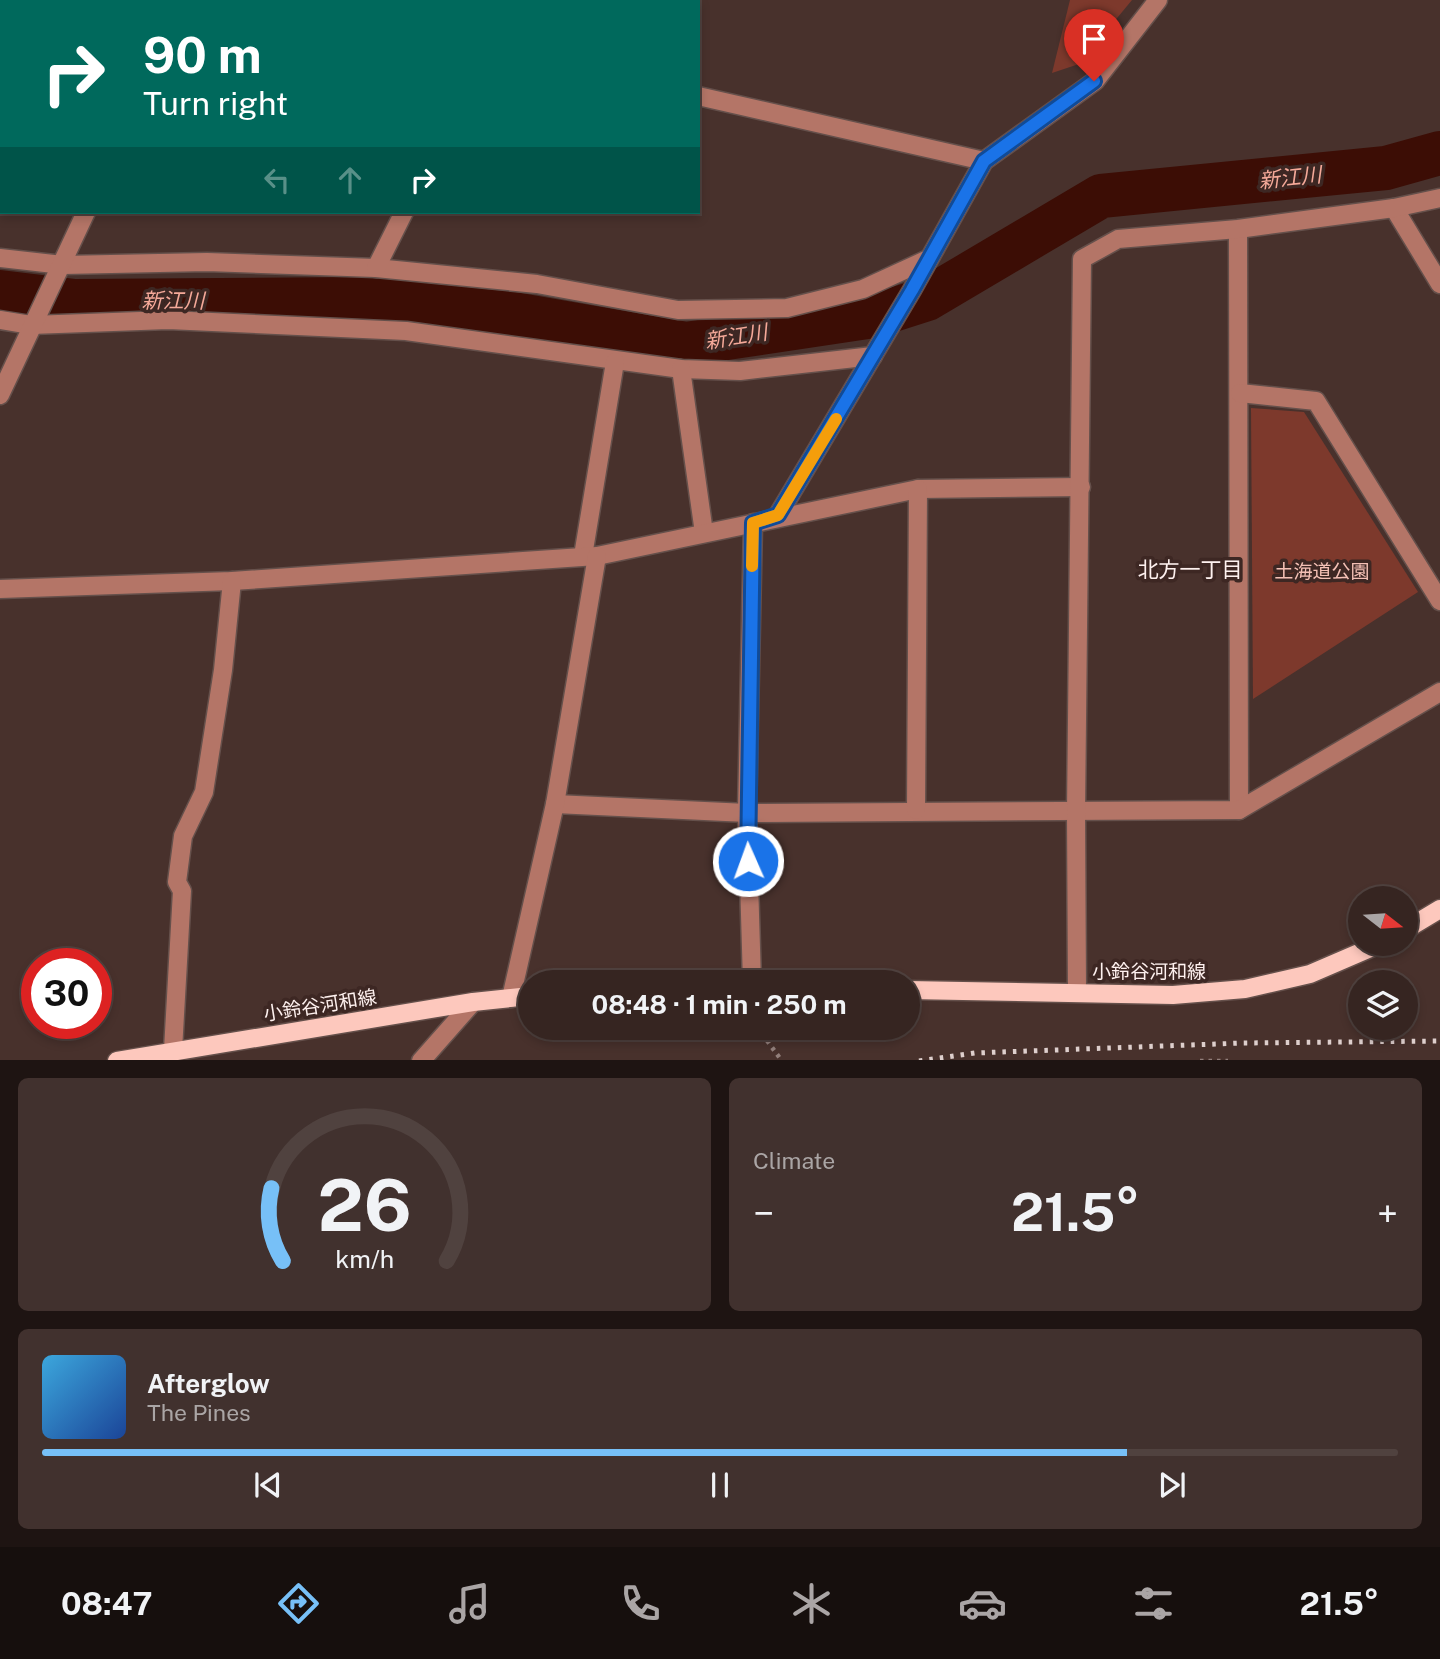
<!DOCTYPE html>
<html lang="en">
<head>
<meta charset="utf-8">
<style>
	:root { --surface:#362521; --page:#41312e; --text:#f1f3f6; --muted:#aaa5a5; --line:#50423f; --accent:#77c0f7 }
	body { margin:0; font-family:"Public Sans","Noto Sans JP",sans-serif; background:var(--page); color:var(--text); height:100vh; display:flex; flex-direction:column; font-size:26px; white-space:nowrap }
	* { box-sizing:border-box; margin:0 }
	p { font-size:23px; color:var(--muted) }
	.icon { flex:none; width:38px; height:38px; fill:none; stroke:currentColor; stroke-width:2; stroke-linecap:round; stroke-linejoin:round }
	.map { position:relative; height:1060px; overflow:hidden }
	.sheet { display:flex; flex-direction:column; gap:18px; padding:18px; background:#1e1412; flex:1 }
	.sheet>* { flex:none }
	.top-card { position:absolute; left:0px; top:0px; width:700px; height:214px; box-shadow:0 4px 10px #0003,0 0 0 2px var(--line); background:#00695c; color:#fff; overflow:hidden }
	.needle { width:46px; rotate:107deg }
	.fabs { position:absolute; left:1348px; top:886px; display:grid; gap:14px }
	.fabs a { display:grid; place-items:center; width:70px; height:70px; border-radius:50%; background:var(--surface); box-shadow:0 4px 10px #0003,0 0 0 2px var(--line); font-size:35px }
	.speed { position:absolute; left:21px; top:948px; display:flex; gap:14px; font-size:35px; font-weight:700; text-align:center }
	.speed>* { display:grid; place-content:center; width:91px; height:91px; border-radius:50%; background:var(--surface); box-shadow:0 4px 10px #0003,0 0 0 2px var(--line); line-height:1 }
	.speed .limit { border:10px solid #d22; background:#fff; color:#111 }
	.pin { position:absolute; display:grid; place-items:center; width:60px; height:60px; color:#fff; margin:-72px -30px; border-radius:50% 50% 50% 0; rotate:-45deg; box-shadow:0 0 7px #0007 }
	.pin .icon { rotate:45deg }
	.me { position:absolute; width:77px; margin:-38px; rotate:358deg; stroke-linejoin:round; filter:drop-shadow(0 0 5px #0008) }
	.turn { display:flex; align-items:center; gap:24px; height:147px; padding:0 28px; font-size:32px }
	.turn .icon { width:91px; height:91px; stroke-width:2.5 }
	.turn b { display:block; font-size:49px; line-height:60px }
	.lanes { display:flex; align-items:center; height:66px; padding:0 28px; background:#0003; justify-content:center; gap:35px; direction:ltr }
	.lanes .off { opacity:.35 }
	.big { font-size:52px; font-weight:700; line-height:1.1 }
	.sheet .widget { flex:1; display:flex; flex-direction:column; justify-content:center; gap:10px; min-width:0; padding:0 24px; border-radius:10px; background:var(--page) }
	.sheet .dial { align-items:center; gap:0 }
	.dial svg { height:182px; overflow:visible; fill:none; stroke:var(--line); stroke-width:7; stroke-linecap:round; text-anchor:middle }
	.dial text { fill:var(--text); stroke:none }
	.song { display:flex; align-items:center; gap:21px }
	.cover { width:84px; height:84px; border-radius:10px; background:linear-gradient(135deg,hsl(200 70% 55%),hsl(220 70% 35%)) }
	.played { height:7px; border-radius:4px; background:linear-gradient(90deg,var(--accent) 80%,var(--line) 80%) }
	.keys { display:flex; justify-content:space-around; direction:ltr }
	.heat { display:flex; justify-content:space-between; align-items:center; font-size:38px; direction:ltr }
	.sheet .tiles { flex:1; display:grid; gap:18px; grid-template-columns:1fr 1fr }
	.widget:last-child { grid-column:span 2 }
	.trip { position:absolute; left:518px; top:970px; width:402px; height:70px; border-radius:35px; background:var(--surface); box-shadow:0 4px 10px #0003,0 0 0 2px var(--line); font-weight:700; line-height:70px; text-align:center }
	.tabs { display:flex; height:112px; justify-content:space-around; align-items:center; background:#160f0d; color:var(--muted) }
	.tabs .icon { width:49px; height:49px }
	.tabs .selected { color:var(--accent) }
	.tabs b { font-size:32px; color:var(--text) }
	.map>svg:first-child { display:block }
	.green { fill:#7d392c }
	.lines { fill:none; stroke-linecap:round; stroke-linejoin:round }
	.river { stroke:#3c0d05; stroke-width:44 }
	.minor-casing { stroke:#65504b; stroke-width:21 }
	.major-casing { stroke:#65504b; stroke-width:21 }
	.path { stroke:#927f7b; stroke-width:4.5; stroke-dasharray:3.5 5; stroke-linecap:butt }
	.minor { stroke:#b47567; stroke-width:18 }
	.major { stroke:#fdc8bd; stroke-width:18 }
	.rail { stroke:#decfcd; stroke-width:5; stroke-dasharray:3.5 7; stroke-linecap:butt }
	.route-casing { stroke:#114b97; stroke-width:18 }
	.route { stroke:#1a73e8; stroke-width:12 }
	.slow { stroke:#f59e0b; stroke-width:12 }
	.labels { text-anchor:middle; stroke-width:7; stroke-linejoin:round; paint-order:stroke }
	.park-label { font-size:19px; fill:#f4c0b5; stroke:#3d2723 }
	.street-label { font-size:19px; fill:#fef1ef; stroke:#3d2723 }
	.water-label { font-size:21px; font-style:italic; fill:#f5a999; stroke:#3d2723 }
	.neighbourhood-label { font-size:21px; fill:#fef1ef; stroke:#3d2723 }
</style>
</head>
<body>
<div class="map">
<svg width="1440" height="1061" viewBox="0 0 1440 1061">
	<rect width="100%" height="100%" fill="#48312c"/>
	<g class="green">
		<path d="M1070 0H1132L1079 64 1052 73Z"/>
		<path d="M1251 408 1304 412 1418 592 1253 699Z"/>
	</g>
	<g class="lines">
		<path class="river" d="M0 292 75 301 367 299 513 314 686 344 874 316 927 299 1101 196 1386 168 1440 153"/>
		<g class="minor-casing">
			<g id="minor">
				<path d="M296 0 305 2"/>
				<path d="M143 2 144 0"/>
				<path d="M342 2V0"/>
				<path d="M0 49H2"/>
				<path d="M698 96 984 161"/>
				<path d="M1394 208 1440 284"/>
				<path d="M1238 229 1239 810"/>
				<path d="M0 258 63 265 207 262 376 268 537 284 678 310 787 308 863 289 926 260"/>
				<path d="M376 268 404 212"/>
				<path d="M0 320 31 325 168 320 406 331 681 369 740 371 873 356"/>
				<path d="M681 369 704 533"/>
				<path d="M1240 393 1316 401 1440 601"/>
				<path d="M0 395 86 212"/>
				<path d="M778 515 912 290 984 161 1095 81 1158 0"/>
				<path d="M583 556 615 362"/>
				<path d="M0 589 232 581 597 556 918 489 1081 487"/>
				<path d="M555 804 747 813 1239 810 1440 692"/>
				<path d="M916 810 918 489"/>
				<path d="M752 982 747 813 753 523"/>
				<path d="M1077 992 1076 812 1082 259 1118 239 1238 229 1394 208 1440 198"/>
				<path d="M511 998 555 804 597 556"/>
				<path d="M173 1050 182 891 177 882 183 836 204 792 223 670 232 581"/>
				<path d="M421 1061 473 1002"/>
			</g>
		</g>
		<g class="major-casing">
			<g id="major">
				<path d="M1405 930 1440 909"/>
				<path d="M908 990 1173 995 1245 989 1310 974 1382 943"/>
				<path d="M117 1061 473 1002 530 996"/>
			</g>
		</g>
		<g class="path">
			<path d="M757 1027 782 1061"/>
			<path d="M1200 1061H1228"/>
		</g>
		<use href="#minor" class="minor"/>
		<use href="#major" class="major"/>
		<path class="rail" d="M919 1061 975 1053 1243 1043 1440 1041"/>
	</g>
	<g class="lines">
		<g class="route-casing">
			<path id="route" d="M748 861 753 523 778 515 912 290 984 161 1094 81"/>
		</g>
		<use href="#route" class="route"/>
		<path class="slow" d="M752 566 753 523 778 515 836 419"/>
	</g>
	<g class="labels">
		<g class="park-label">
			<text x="1322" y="578">土海道公園</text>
		</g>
		<g class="street-label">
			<text x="1149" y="978">小鈴谷河和線</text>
			<text transform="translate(320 1005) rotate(-9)" y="7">小鈴谷河和線</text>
		</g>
		<g class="water-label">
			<text transform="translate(1290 178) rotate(-6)" y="7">新江川</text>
			<text x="173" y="308">新江川</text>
			<text transform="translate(736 337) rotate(-9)" y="7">新江川</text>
		</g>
		<g class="neighbourhood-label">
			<text x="1190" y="577">北方一丁目</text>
		</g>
	</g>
</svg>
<div class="fabs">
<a><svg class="needle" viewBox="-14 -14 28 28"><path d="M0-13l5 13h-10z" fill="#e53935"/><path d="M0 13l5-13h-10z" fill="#aaa5a5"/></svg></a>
<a><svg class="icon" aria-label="layers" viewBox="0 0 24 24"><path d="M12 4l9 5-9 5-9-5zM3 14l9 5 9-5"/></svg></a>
</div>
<div class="speed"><div class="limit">30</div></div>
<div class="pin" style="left:1094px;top:81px;background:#d93025"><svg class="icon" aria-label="arrive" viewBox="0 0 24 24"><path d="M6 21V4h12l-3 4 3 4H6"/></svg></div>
<svg class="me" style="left:748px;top:861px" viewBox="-20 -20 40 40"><circle r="17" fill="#1a73e8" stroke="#fff" stroke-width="3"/><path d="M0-11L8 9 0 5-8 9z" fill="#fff"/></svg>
<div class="trip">08:48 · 1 min · 250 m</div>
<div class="top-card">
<div class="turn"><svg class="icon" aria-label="right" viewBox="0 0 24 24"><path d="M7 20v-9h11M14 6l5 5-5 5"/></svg><div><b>90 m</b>Turn right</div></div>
<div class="lanes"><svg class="icon off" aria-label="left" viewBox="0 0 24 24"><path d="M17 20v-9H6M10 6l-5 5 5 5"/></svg><svg class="icon off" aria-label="ahead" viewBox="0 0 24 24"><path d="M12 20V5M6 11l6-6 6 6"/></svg><svg class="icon" aria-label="right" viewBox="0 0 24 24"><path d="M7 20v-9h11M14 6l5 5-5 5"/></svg></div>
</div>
</div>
<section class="sheet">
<div class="tiles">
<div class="widget dial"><svg viewBox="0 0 100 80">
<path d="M14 69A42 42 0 1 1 86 69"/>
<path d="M14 69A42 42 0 0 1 9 37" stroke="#77c0f7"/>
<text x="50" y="56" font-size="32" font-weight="700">26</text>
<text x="50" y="72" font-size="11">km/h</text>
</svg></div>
<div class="widget"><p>Climate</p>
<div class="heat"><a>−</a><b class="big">21.5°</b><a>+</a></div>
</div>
<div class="widget">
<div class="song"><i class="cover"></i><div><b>Afterglow</b><p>The Pines</p></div></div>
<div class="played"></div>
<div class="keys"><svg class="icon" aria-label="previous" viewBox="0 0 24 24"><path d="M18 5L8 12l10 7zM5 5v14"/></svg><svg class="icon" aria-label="pause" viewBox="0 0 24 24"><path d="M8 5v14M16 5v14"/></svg><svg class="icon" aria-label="next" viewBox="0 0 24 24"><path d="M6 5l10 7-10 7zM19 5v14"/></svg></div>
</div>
</div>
</section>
<nav class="tabs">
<b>08:47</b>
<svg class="icon selected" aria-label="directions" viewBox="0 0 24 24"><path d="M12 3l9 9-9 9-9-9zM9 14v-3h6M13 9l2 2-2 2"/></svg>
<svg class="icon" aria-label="music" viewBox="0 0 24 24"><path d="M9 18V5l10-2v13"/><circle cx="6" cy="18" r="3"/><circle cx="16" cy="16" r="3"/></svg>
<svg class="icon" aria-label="phone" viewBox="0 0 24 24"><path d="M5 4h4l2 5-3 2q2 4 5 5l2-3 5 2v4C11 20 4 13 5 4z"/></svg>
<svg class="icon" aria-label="climate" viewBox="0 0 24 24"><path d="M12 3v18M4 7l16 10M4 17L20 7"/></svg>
<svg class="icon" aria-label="car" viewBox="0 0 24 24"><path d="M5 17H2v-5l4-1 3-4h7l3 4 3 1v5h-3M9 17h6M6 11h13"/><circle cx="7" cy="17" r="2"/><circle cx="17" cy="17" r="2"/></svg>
<svg class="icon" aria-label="filters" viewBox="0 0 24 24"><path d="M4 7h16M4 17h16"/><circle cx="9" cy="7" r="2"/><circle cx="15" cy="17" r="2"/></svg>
<b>21.5°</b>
</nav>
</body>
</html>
